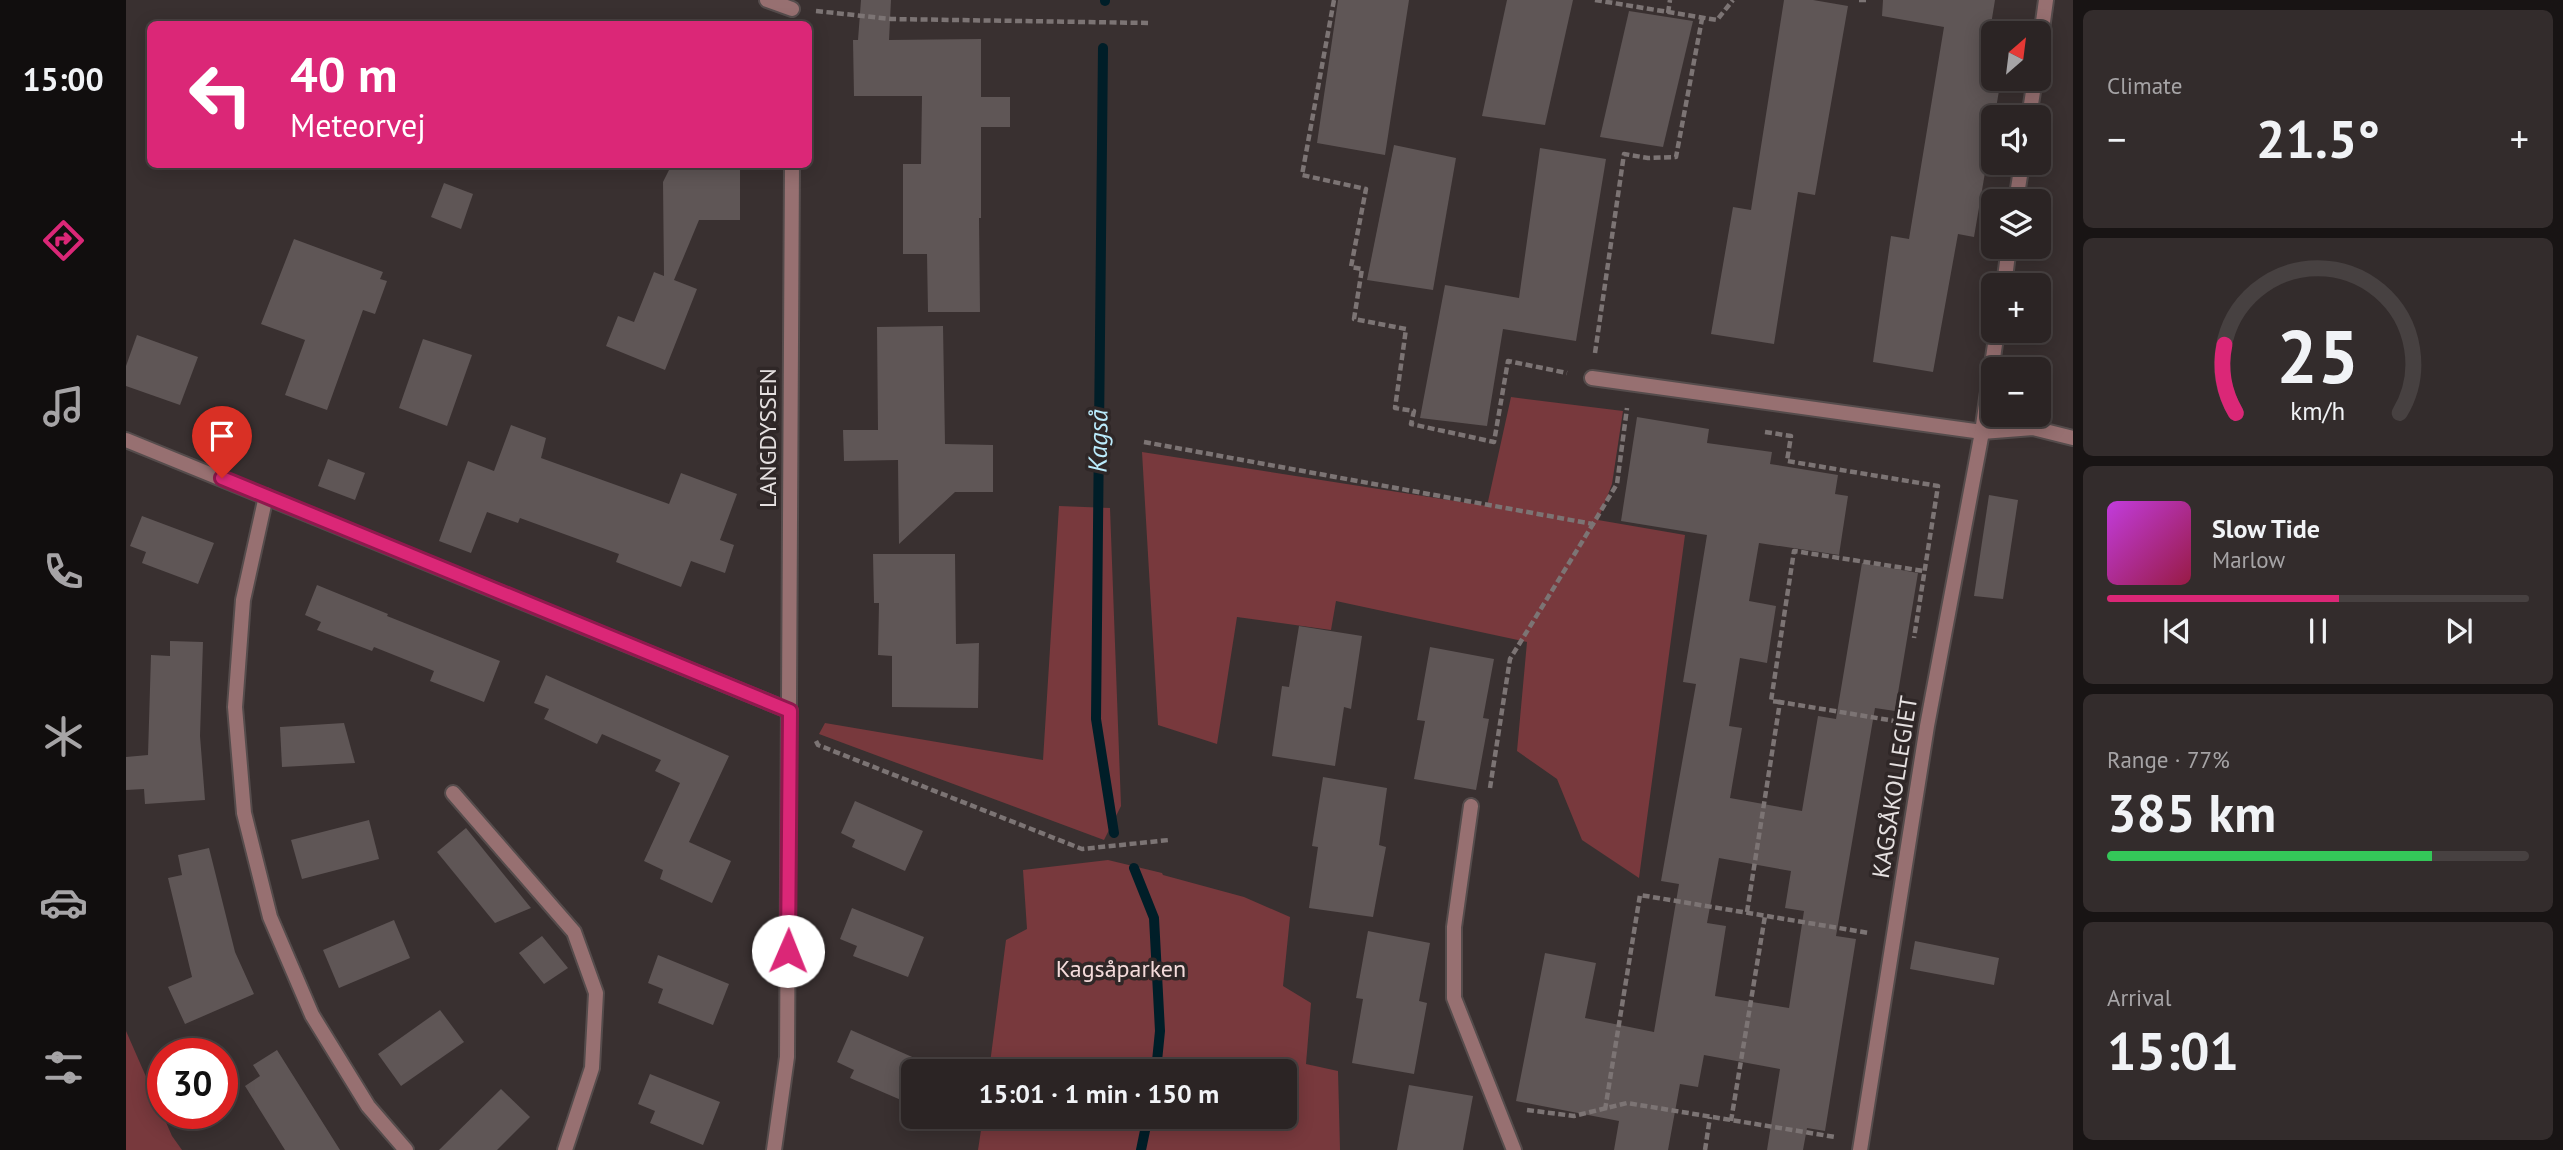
<!DOCTYPE html>
<html lang="en">
<head>
<meta charset="utf-8">
<style>
	:root { --surface:#2b2424; --page:#332c2c; --text:#f1f3f6; --muted:#a6a4a6; --line:#474141; --accent:#db2777 }
	body { margin:0; font-family:"PT Sans",sans-serif; background:var(--page); color:var(--text); height:100vh; display:flex; flex-direction:column; font-size:26px; white-space:nowrap }
	* { box-sizing:border-box; margin:0 }
	p { font-size:23px; color:var(--muted) }
	.icon { flex:none; width:38px; height:38px; fill:none; stroke:currentColor; stroke-width:2; stroke-linecap:round; stroke-linejoin:round }
	.map { position:relative; flex:1; overflow:hidden }
	.drawer { display:flex; flex-direction:column; gap:10px; padding:10px; background:#181414; width:490px }
	.drawer>* { flex:none }
	.hud { position:absolute; left:21px; top:21px; width:665px; height:147px; border-radius:10px; box-shadow:0 4px 18px #0003,0 0 0 2px var(--line); background:#db2777; color:#fff; overflow:hidden }
	.needle { width:46px; rotate:28deg }
	.buttons { position:absolute; left:1855px; top:21px; display:grid; gap:14px }
	.buttons a { display:grid; place-items:center; width:70px; height:70px; border-radius:10px; background:var(--surface); box-shadow:0 4px 18px #0003,0 0 0 2px var(--line); font-size:35px }
	.speed { position:absolute; left:21px; top:1038px; display:flex; gap:14px; font-size:35px; font-weight:700; text-align:center }
	.speed>* { display:grid; place-content:center; width:91px; height:91px; border-radius:50%; background:var(--surface); box-shadow:0 4px 18px #0003,0 0 0 2px var(--line); line-height:1 }
	.speed .limit { border:10px solid #d22; background:#fff; color:#111 }
	.pin { position:absolute; display:grid; place-items:center; width:60px; height:60px; color:#fff; margin:-72px -30px; border-radius:50% 50% 50% 0; rotate:-45deg; box-shadow:0 0 7px #0007 }
	.pin .icon { rotate:45deg }
	.me { position:absolute; width:77px; margin:-38px; rotate:1deg; stroke-linejoin:round; filter:drop-shadow(0 0 5px #0008) }
	.turn { display:flex; align-items:center; gap:24px; height:147px; padding:0 28px; font-size:32px }
	.turn .icon { width:91px; height:91px; stroke-width:2.5 }
	.turn b { display:block; font-size:49px; line-height:60px }
	.big { font-size:52px; font-weight:700; line-height:1.1 }
	.drawer .tile { flex:1; display:flex; flex-direction:column; justify-content:center; gap:10px; min-width:0; padding:0 24px; border-radius:10px; background:var(--page) }
	.drawer .dial { align-items:center; gap:0 }
	.dial svg { height:182px; overflow:visible; fill:none; stroke:var(--line); stroke-width:7; stroke-linecap:round; text-anchor:middle }
	.dial text { fill:var(--text); stroke:none }
	.song { display:flex; align-items:center; gap:21px }
	.cover { width:84px; height:84px; border-radius:10px; background:linear-gradient(135deg,hsl(290 70% 55%),hsl(340 70% 35%)) }
	.played { height:7px; border-radius:4px; background:linear-gradient(90deg,var(--accent) 55%,var(--line) 55%) }
	.keys { display:flex; justify-content:space-around; direction:ltr }
	.heat { display:flex; justify-content:space-between; align-items:center; font-size:38px; direction:ltr }
	.charge { height:10px; border-radius:5px; background:linear-gradient(90deg,#34c759 77%,var(--line) 0) }
	.trip { position:absolute; left:775px; top:1059px; width:396px; height:70px; border-radius:10px; background:var(--surface); box-shadow:0 4px 18px #0003,0 0 0 2px var(--line); font-weight:700; line-height:70px; text-align:center }
	main { display:flex; flex:1; min-height:0 }
	.tabs { display:flex; flex-direction:column; width:126px; justify-content:space-around; align-items:center; background:#110e0e; color:var(--muted) }
	.tabs .icon { width:49px; height:49px }
	.tabs .on { color:var(--accent) }
	.tabs b { font-size:32px; color:var(--text) }
	.map>svg:first-child { display:block }
	.green { fill:#78393d }
	.lines { fill:none; stroke-linecap:round; stroke-linejoin:round }
	.stream { stroke:#001e28; stroke-width:10 }
	.building { fill:#5f5656; fill-rule:evenodd }
	.service-casing { stroke:#554c4c; stroke-width:18 }
	.minor-casing { stroke:#554c4c; stroke-width:18 }
	.path { stroke:#7c7474; stroke-width:4.5; stroke-dasharray:7 3.5; stroke-linecap:butt }
	.service { stroke:#977071; stroke-width:14 }
	.minor { stroke:#977071; stroke-width:14 }
	.route-casing { stroke:#8e194d; stroke-width:18 }
	.route { stroke:#db2777; stroke-width:12 }
	.labels { text-anchor:middle; stroke-width:7; stroke-linejoin:round; paint-order:stroke }
	.street-label { font-size:24px; fill:#e5e0e0; stroke:#2f2727 }
	.park-label { font-size:24px; fill:#f4dbdb; stroke:#2f2727 }
	.water-label { font-size:26px; font-style:italic; fill:#baebfc; stroke:#2f2727 }
</style>
</head>
<body>
<main>
<nav class="tabs">
<b>15:00</b>
<svg class="icon on" aria-label="directions" viewBox="0 0 24 24"><path d="M12 3l9 9-9 9-9-9zM9 14v-3h6M13 9l2 2-2 2"/></svg>
<svg class="icon" aria-label="music" viewBox="0 0 24 24"><path d="M9 18V5l10-2v13"/><circle cx="6" cy="18" r="3"/><circle cx="16" cy="16" r="3"/></svg>
<svg class="icon" aria-label="phone" viewBox="0 0 24 24"><path d="M5 4h4l2 5-3 2q2 4 5 5l2-3 5 2v4C11 20 4 13 5 4z"/></svg>
<svg class="icon" aria-label="climate" viewBox="0 0 24 24"><path d="M12 3v18M4 7l16 10M4 17L20 7"/></svg>
<svg class="icon" aria-label="car" viewBox="0 0 24 24"><path d="M5 17H2v-5l4-1 3-4h7l3 4 3 1v5h-3M9 17h6M6 11h13"/><circle cx="7" cy="17" r="2"/><circle cx="17" cy="17" r="2"/></svg>
<svg class="icon" aria-label="filters" viewBox="0 0 24 24"><path d="M4 7h16M4 17h16"/><circle cx="9" cy="7" r="2"/><circle cx="15" cy="17" r="2"/></svg>
</nav>
<div class="map">
<svg width="1947" height="1150" viewBox="0 0 1947 1150">
	<rect width="100%" height="100%" fill="#393030"/>
	<g class="green">
		<path d="M1385 397 1497 411 1486 484 1472 520 1559 535 1513 878 1456 840 1431 779 1391 751 1401 642 1210 601 1205 630 1111 617 1091 744 1032 725 1016 452 1361 506Z"/>
		<path d="M933 506 984 508 995 806 978 840 693 734 699 723 917 760Z"/>
		<path d="M982 860 1036 873 1037 875 1118 897 1164 917 1157 986 1185 1003 1180 1064 1212 1071 1214 1150H852L857 1117 1158 1116V1071H863L880 940 901 929 897 870Z"/>
		<path d="M0 1031 46 1136 56 1150H0Z"/>
	</g>
	<g class="lines">
		<g class="stream">
			<path d="M979 0V1"/>
			<path d="M977 48 970 719 988 833"/>
			<path d="M1008 868 1028 918 1034 1031 1030 1071"/>
			<path d="M1015 1150 1022 1116"/>
		</g>
	</g>
	<g class="building">
		<path d="M735 0H765L763 40 855 39V97H884V127H855V218H853L854 312H802L801 254H777V164H795L796 96H728L727 40H732Z"/>
		<path d="M1212 0H1283L1259 155 1191 143Z"/>
		<path d="M1381 0H1447L1419 125 1356 116Z"/>
		<path d="M1658 0H1687L1722 6 1689 195 1672 192 1648 344 1585 334 1607 207 1625 210Z"/>
		<path d="M1757 0H1869L1862 43 1867 44V79H1875L1848 237 1832 234 1807 372 1747 362 1765 236 1783 239 1818 27 1756 16Z"/>
		<path d="M1503 11 1567 21 1537 147 1474 137Z"/>
		<path d="M1268 145 1330 158 1307 290 1241 280Z"/>
		<path d="M1414 148 1480 159 1450 341 1377 329 1361 426 1294 418 1319 285 1393 298Z"/>
		<path d="M546 164H614V220H573L548 280 571 289 539 370 480 346 492 316 508 322 528 272 538 276 537 182Z"/>
		<path d="M318 183 347 194 335 229 305 217Z"/>
		<path d="M168 239 257 272 254 279 261 281 249 314 237 310 201 410 159 395 179 340 135 324Z"/>
		<path d="M817 326 819 444 867 445V492H829L773 544 772 460 718 461 717 430H752L751 327Z"/>
		<path d="M11 335 72 357 54 405 0 386V366Z"/>
		<path d="M297 339 346 355 321 426 273 408Z"/>
		<path d="M1511 417 1583 429 1581 443 1646 452 1644 464 1712 475 1709 494 1722 496 1713 555 1633 543 1623 601 1650 606 1641 663 1614 658 1603 726 1616 728 1604 798 1676 811 1692 716 1710 719 1736 563 1792 573 1769 711 1749 708 1710 936 1730 939 1699 1131 1681 1128 1677 1150H1641L1654 1069 1578 1055 1572 1087 1554 1084 1542 1150H1488L1493 1121 1390 1101 1419 953 1470 963 1459 1018 1528 1032 1553 884 1535 881 1570 684 1557 682 1581 535 1495 521ZM1593 858 1665 871 1659 908 1678 911 1663 1008 1589 996 1600 926 1581 923Z"/>
		<path d="M385 425 420 438 415 458 543 504 555 473 611 494 594 540 608 545 599 573 565 561 555 587 490 562 493 554 394 518 392 523 361 512 345 553 313 541 342 461 368 471Z"/>
		<path d="M202 459 239 473 229 500 192 486Z"/>
		<path d="M1863 495 1892 500 1877 599 1848 596Z"/>
		<path d="M16 516 88 543 72 584 16 563 20 552 4 546Z"/>
		<path d="M747 554H829L830 644 853 643 852 708 766 707V656L752 655 753 603H748Z"/>
		<path d="M191 585 262 614 261 616 374 661 358 702 304 681 308 671 248 647 246 651 191 630 195 622 179 615Z"/>
		<path d="M1173 626 1236 636 1225 709 1218 707 1209 766 1146 756 1156 686 1163 687Z"/>
		<path d="M44 641 77 642 74 736 79 800 19 804 18 789 0 790V757L22 755 25 655 44 656Z"/>
		<path d="M1304 647 1368 659 1357 718 1363 719 1350 790 1288 779 1299 721 1291 720Z"/>
		<path d="M420 675 603 756 563 842 605 861 586 903 534 879 537 870 518 861 554 783 529 771 535 760 476 734 471 744 418 719 423 709 408 703Z"/>
		<path d="M218 723 229 763 156 767 154 727Z"/>
		<path d="M1197 777 1261 788 1253 845 1260 847 1247 917 1183 908 1192 847 1186 846Z"/>
		<path d="M729 801 797 831 779 871 726 847 729 840 715 833Z"/>
		<path d="M243 820 253 859 176 879 165 840Z"/>
		<path d="M340 828 405 908 369 923 311 852Z"/>
		<path d="M83 848 109 952 128 994 59 1024 42 987 66 977 42 878 56 875 52 855Z"/>
		<path d="M726 908 798 937 782 977 727 956 731 946 714 939Z"/>
		<path d="M268 920 284 958 213 988 197 950Z"/>
		<path d="M1242 931 1304 943 1293 1001 1301 1003 1288 1074 1226 1063 1237 999 1230 998Z"/>
		<path d="M416 936 442 968 418 984 393 953Z"/>
		<path d="M1789 941 1873 958 1868 985 1784 969Z"/>
		<path d="M532 955 603 984 587 1025 532 1003 537 989 522 983Z"/>
		<path d="M314 1010 338 1042 275 1086 252 1054Z"/>
		<path d="M725 1030 793 1060 775 1100 724 1078 728 1070 711 1062Z"/>
		<path d="M151 1050 214 1150H159L119 1086 134 1076 127 1065Z"/>
		<path d="M524 1074 594 1102 577 1145 524 1123 529 1111 512 1104Z"/>
		<path d="M1283 1085 1347 1096 1337 1150H1271Z"/>
		<path d="M375 1089 404 1117 371 1150H313Z"/>
	</g>
	<g class="lines">
		<g class="service-casing">
			<path id="service" d="M327 793 448 932 470 993 466 1068 439 1150"/>
		</g>
		<g class="minor-casing">
			<g id="minor">
				<path d="M641 0 666 9"/>
				<path d="M1913 51 1920 0"/>
				<path d="M1903 117 1909 79"/>
				<path d="M1890 201 1896 163"/>
				<path d="M1878 285 1883 247"/>
				<path d="M1466 378 1856 432 1907 428 1947 438"/>
				<path d="M0 440 664 711"/>
				<path d="M140 496 117 600 109 707 118 813 144 917 186 1015 242 1106 280 1150"/>
				<path d="M1345 806 1328 927V998L1388 1150"/>
				<path d="M648 1150 661 1057 666 164"/>
				<path d="M1734 1150 1801 726 1856 432 1871 331"/>
			</g>
		</g>
		<g class="path">
			<path d="M1208 0 1176 175 1240 189 1225 267 1236 269 1228 319 1280 329 1269 408 1288 411 1285 424 1368 442 1382 361 1441 373"/>
			<path d="M1469 0 1591 20 1607 0"/>
			<path d="M1733 0H1741"/>
			<path d="M690 11 765 19 1024 23"/>
			<path d="M1542 13 1544 0"/>
			<path d="M1469 353 1498 154 1522 158 1550 157 1576 19"/>
			<path d="M1639 432 1665 436 1661 461 1812 486 1788 638"/>
			<path d="M1018 442 1467 524 1491 484 1501 408"/>
			<path d="M1654 702 1645 701 1668 551 1798 571"/>
			<path d="M690 741 692 745 956 849 1043 840"/>
			<path d="M1364 788 1384 659 1467 524"/>
			<path d="M1621 912 1654 702 1775 722"/>
			<path d="M1401 1110 1448 1116 1501 1103 1709 1137"/>
			<path d="M1479 1110 1514 895 1743 933"/>
			<path d="M1605 1121 1639 916"/>
			<path d="M1579 1150 1584 1117"/>
		</g>
		<use href="#service" class="service"/>
		<use href="#minor" class="minor"/>
	</g>
	<g class="lines">
		<g class="route-casing">
			<path id="route" d="M96 478 664 711 662 951"/>
		</g>
		<use href="#route" class="route"/>
	</g>
	<g class="labels">
		<g class="street-label">
			<text transform="translate(642 438) rotate(-90)" y="8">LANGDYSSEN</text>
			<text transform="translate(1769 787) rotate(-81)" y="8">KAGSÅKOLLEGIET</text>
		</g>
		<g class="park-label">
			<text x="995" y="977">Kagsåparken</text>
		</g>
		<g class="water-label">
			<text transform="translate(972 441) rotate(-89)" y="9">Kagså</text>
		</g>
	</g>
</svg>
<div class="buttons">
<a><svg class="needle" viewBox="-14 -14 28 28"><path d="M0-13l5 13h-10z" fill="#e53935"/><path d="M0 13l5-13h-10z" fill="#a6a4a6"/></svg></a>
<a><svg class="icon" aria-label="sound" viewBox="0 0 24 24"><path d="M4 9h4l5-4v14l-5-4H4zM17 9q2 3 0 6"/></svg></a>
<a><svg class="icon" aria-label="layers" viewBox="0 0 24 24"><path d="M12 4l9 5-9 5-9-5zM3 14l9 5 9-5"/></svg></a>
<a>+</a>
<a>−</a>
</div>
<div class="speed"><div class="limit">30</div></div>
<div class="pin" style="left:96px;top:478px;background:#d93025"><svg class="icon" aria-label="arrive" viewBox="0 0 24 24"><path d="M6 21V4h12l-3 4 3 4H6"/></svg></div>
<svg class="me" style="left:662px;top:951px" viewBox="-20 -20 40 40"><circle r="19" fill="#fff"/><path d="M0-13L10 11 0 6-10 11z" fill="#db2777"/></svg>
<div class="trip">15:01 · 1 min · 150 m</div>
<div class="hud">
<div class="turn"><svg class="icon" aria-label="left" viewBox="0 0 24 24"><path d="M17 20v-9H6M10 6l-5 5 5 5"/></svg><div><b>40 m</b>Meteorvej</div></div>
</div>
</div>
<section class="drawer">
<div class="tile"><p>Climate</p>
<div class="heat"><a>−</a><b class="big">21.5°</b><a>+</a></div>
</div>
<div class="tile dial"><svg viewBox="0 0 100 80">
<path d="M14 69A42 42 0 1 1 86 69"/>
<path d="M14 69A42 42 0 0 1 9 39" stroke="#db2777"/>
<text x="50" y="56" font-size="32" font-weight="700">25</text>
<text x="50" y="72" font-size="11">km/h</text>
</svg></div>
<div class="tile">
<div class="song"><i class="cover"></i><div><b>Slow Tide</b><p>Marlow</p></div></div>
<div class="played"></div>
<div class="keys"><svg class="icon" aria-label="previous" viewBox="0 0 24 24"><path d="M18 5L8 12l10 7zM5 5v14"/></svg><svg class="icon" aria-label="pause" viewBox="0 0 24 24"><path d="M8 5v14M16 5v14"/></svg><svg class="icon" aria-label="next" viewBox="0 0 24 24"><path d="M6 5l10 7-10 7zM19 5v14"/></svg></div>
</div>
<div class="tile"><p>Range · 77%</p><b class="big">385 km</b><div class="charge"></div></div>
<div class="tile"><p>Arrival</p><b class="big">15:01</b></div>
</section>
</main>
</body>
</html>
